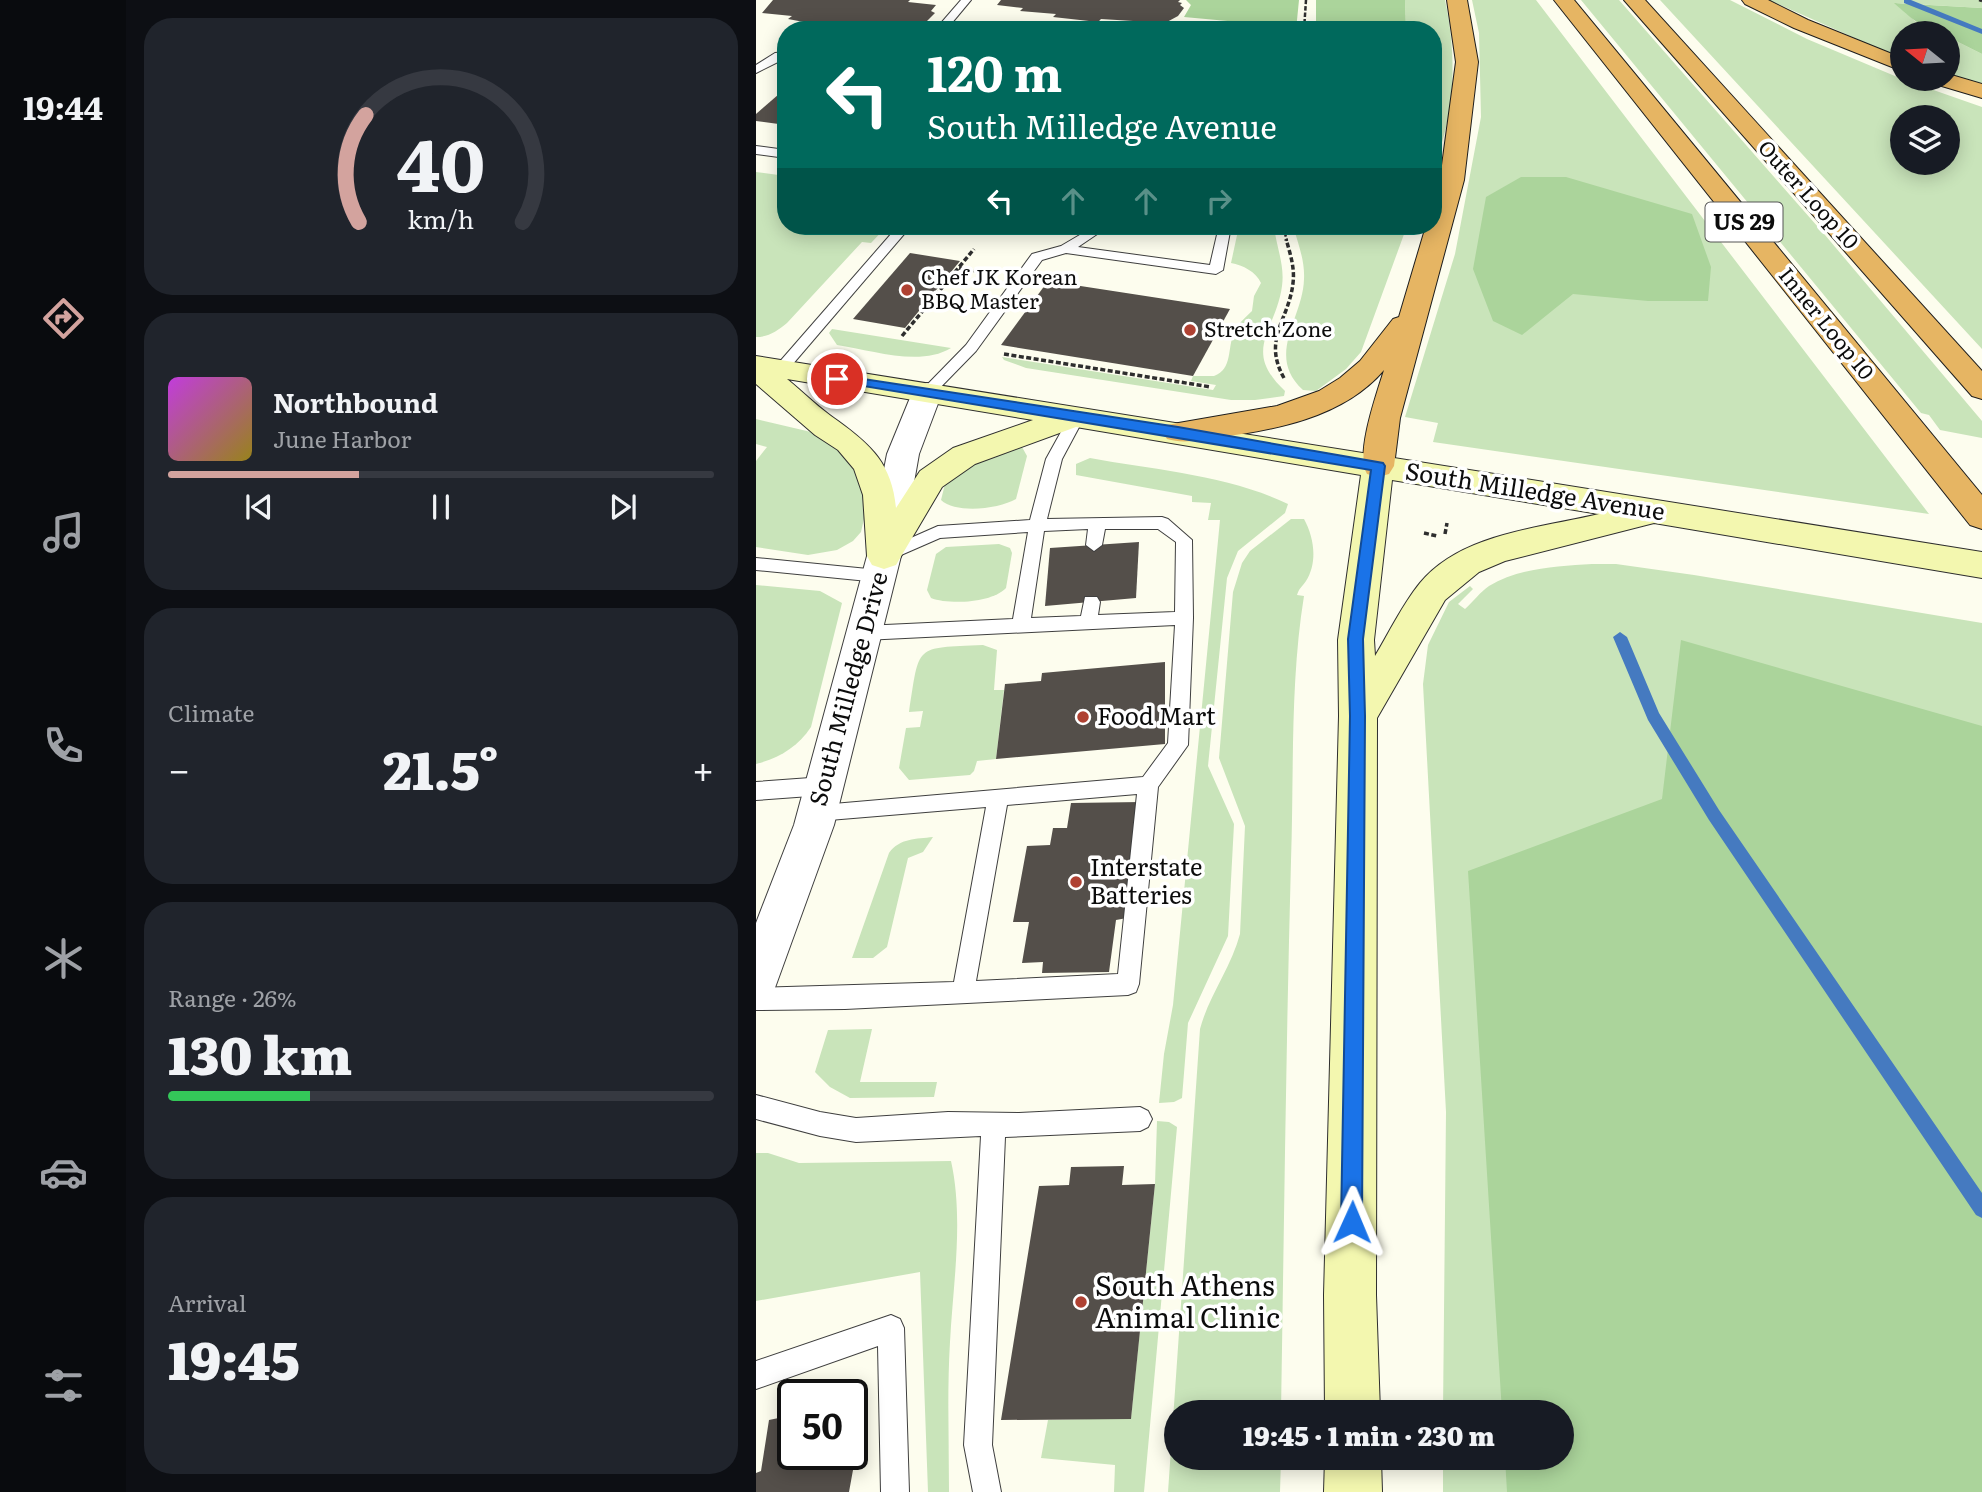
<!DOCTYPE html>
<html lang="en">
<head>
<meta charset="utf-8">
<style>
	:root { --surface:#171b24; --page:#20242c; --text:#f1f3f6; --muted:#9ea1a6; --line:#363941; --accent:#d3a39e }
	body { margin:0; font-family:Literata,serif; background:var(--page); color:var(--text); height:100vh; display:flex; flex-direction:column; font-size:26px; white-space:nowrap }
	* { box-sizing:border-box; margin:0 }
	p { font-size:23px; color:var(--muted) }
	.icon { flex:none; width:38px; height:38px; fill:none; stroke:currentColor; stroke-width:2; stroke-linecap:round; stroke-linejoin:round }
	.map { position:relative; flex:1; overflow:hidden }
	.drawer { display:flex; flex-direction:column; gap:18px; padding:18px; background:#0d0f14; width:630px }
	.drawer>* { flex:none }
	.banner { position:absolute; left:21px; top:21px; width:665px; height:214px; border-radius:28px; box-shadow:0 4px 18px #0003; background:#00695c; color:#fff; overflow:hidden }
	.needle { width:46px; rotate:288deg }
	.tools { position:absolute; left:1134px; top:21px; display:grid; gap:14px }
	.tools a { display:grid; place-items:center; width:70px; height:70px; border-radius:50%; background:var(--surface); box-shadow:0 4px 18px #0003; font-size:35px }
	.speed { position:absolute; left:21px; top:1379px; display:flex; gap:14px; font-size:35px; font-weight:700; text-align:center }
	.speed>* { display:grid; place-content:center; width:91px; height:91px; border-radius:50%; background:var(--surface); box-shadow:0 4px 18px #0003; line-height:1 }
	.speed .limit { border:4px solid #111; border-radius:10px; background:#fff; color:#111 }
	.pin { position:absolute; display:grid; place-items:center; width:60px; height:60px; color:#fff; margin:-30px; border:4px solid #fff; border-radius:50%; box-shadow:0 2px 7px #0007 }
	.me { position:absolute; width:77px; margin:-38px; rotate:1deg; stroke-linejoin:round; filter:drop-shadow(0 0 5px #0008) }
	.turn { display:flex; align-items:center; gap:24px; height:147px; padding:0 35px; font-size:32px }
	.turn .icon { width:91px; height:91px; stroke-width:2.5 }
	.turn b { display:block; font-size:49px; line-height:60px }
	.lanes { display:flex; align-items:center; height:66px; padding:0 35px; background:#0003; justify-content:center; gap:35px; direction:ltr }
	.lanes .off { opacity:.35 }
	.big { font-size:52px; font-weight:800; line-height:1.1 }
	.drawer .card { flex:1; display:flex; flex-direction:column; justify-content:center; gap:10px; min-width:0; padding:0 24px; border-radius:28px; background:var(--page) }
	.drawer .dial { align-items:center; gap:0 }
	.dial svg { height:182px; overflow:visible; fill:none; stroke:var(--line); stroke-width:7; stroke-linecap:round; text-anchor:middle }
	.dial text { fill:var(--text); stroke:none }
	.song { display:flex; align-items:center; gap:21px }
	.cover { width:84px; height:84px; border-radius:10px; background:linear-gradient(135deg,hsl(290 70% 55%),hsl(50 70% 35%)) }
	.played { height:7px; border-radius:4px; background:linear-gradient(90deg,var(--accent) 35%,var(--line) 35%) }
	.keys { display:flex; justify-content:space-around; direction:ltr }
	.heat { display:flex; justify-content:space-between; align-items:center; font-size:38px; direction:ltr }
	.charge { height:10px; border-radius:5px; background:linear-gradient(90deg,#34c759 26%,var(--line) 0) }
	.trip { position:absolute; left:408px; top:1400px; width:410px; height:70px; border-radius:35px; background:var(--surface); box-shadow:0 4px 18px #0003; font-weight:800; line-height:70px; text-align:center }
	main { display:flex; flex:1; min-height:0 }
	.tab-bar { display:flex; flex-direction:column; width:126px; justify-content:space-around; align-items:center; background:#090b0e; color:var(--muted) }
	.tab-bar .icon { width:49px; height:49px }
	.tab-bar .active { color:var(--accent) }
	.tab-bar b { font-size:32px; color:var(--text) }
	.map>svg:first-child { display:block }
	.green { fill:#c9e4ba; fill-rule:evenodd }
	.forest { fill:#abd49b }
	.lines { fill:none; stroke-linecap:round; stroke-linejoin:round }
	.stream { fill:#457ac0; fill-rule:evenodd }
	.building { fill:#544f4a }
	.lane-casing { stroke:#3f3f3f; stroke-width:2 }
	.street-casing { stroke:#3f3f3f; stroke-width:2 }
	.secondary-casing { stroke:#2e2e2e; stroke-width:2 }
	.highway-casing { stroke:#1d1d1d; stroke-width:2 }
	.path-far1 { stroke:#2e2e2e; stroke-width:2.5; stroke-dasharray:4.5 2; stroke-linecap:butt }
	.path { stroke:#2e2e2e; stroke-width:3.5; stroke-dasharray:5 2.5; stroke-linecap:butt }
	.lane { fill:#fff; fill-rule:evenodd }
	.street { fill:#fff; fill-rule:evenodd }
	.secondary { fill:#f3f7af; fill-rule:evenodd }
	.highway { fill:#e6b563; fill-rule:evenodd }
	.route { fill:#1a73e8; stroke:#114b97; stroke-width:2 }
	.poi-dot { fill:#af4132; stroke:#fff; stroke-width:2.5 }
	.labels { text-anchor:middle; stroke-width:7; stroke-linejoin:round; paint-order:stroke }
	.far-street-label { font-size:21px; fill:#0c0c0c; stroke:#fff }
	.far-poi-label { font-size:21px; fill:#0c0c0c; stroke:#fff; text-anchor:start }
	.shield { fill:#fff; stroke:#555; stroke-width:2 }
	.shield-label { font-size:23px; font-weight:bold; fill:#0c0c0c }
	.street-label { font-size:24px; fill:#0c0c0c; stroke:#fff }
	.poi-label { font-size:24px; fill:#0c0c0c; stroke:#fff; text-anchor:start }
	.near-poi-label { font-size:28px; fill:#0c0c0c; stroke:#fff; text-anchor:start }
</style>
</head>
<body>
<main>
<nav class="tab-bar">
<b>19:44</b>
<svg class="icon active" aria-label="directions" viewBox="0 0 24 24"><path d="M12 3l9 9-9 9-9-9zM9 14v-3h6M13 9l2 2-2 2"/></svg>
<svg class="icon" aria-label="music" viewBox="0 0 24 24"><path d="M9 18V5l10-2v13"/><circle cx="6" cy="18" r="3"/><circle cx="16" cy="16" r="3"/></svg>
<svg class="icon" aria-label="phone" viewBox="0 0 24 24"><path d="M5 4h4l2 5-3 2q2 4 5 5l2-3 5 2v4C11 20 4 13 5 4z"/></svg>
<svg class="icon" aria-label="climate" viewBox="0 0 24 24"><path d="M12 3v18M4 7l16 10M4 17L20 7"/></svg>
<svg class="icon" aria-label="car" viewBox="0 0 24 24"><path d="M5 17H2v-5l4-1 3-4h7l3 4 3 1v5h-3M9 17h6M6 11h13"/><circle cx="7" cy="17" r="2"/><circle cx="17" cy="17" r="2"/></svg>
<svg class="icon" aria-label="filters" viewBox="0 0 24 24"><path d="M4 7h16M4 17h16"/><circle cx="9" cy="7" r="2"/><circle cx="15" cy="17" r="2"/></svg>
</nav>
<section class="drawer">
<div class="card dial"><svg viewBox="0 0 100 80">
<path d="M14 69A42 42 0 1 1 86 69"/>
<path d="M14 69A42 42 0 0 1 17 22" stroke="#d3a39e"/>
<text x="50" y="56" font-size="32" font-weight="700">40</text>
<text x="50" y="72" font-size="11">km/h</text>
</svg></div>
<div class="card">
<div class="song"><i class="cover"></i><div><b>Northbound</b><p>June Harbor</p></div></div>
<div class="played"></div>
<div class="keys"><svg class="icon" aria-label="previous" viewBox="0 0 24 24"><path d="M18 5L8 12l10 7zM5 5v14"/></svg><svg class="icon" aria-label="pause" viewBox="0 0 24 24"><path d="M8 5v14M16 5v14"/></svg><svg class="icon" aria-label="next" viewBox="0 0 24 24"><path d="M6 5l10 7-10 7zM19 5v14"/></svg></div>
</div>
<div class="card"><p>Climate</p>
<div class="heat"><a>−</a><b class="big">21.5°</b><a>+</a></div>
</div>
<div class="card"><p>Range · 26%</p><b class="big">130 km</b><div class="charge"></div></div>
<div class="card"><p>Arrival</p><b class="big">19:45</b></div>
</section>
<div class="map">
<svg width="1226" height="1492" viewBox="0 0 1226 1492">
	<rect width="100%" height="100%" fill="#fdfdee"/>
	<g class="green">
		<path d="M649 0H689C701 55 700 115 677 167V30H650Z"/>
		<path d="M716 0H780L1173 514 677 442 682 423 649 417 699 254 725 117 723 33Z"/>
		<path d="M825 0H863L1069 235 1226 421V438L1184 430 1173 415 1165 413Z"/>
		<path d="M904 0H974L1051 39 1146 79 1226 107V349ZM1146 117H1192V163H1146Z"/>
		<path d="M1013 0H1226V8L1140 3 1160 22 1183 33H1146V59Z"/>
		<path d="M1192 37 1226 54V88L1192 76Z"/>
		<path d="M0 172 30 176V226H131L115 243 106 242 31 323C21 331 13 337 0 337Z"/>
		<path d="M483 226H518C520 246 529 265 526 286 520 331 485 350 529 391L528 396 499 400H475L270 368 248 360 246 357 457 390 460 385 435 381 437 376H458C477 369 471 348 478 333 482 323 489 318 496 311L498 296 505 283C500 272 487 265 475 263Z"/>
		<path d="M537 226H651L605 352 590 369 560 391 547 390C509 355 547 319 548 279 549 261 542 243 537 226Z"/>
		<path d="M76 329 195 348C164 367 115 350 81 345L73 333Z"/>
		<path d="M0 419 55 432 88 454 102 470 110 510 105 532 97 541 81 550 52 555 0 547V461L11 447 0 444Z"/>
		<path d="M266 447 271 456 260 499C243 509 200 514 185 500L190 480 196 474 247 450Z"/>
		<path d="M334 458C399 470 472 475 532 504L529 513 482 551 471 578 452 766 478 824 472 936 432 1023 426 1098 418 1102 403 1103 408 1054 417 1005 464 520H452L455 503 436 502V496L320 475V464Z"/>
		<path d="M535 519H548C558 537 562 562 550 581 546 587 543 588 541 595L548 596C534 682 538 773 535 861 530 1045 528 1228 525 1412H420V1458H525L524 1492H412L444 1029C453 995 475 968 484 934L489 826 463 758 477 592 486 563 494 551Z"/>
		<path d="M243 544 254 548 256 553 250 588C236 603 193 605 175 598L171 590 180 554 190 547Z"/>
		<path d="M836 564H860L938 575 1226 623V1492H687V1458H805V1412H687L690 1112 667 684 672 645 693 602 714 586 717 589 702 604 709 609C717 602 724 592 733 586 763 568 802 566 836 564Z"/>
		<path d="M0 585 64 591 86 603 55 727C42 747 23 758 0 764Z"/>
		<path d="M227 645 241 650 238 690H248L240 759 221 761 218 771 214 775 153 780 143 768 150 728 164 727 167 711 153 712C164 644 157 648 227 645Z"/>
		<path d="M177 837 167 852 152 858 131 947 117 958H96L133 853C144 838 160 839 177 837Z"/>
		<path d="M116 1029 104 1082H181L178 1097 94 1098 74 1087 59 1072 72 1030Z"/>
		<path d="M401 1121 413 1122 421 1127 388 1492H358L359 1465 285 1458 292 1420 375 1418 399 1184Z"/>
		<path d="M0 1153H12L43 1163 195 1161C208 1219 197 1284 194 1342 191 1392 193 1442 193 1492H172L164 1272 0 1301Z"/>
	</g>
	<g class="forest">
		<path d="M430 0H543L540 30H503L504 24 428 17 435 5Z"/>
		<path d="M560 0H649L650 30H560Z"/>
		<path d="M1138 3 1226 8V54L1192 37V33C1170 33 1154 17 1138 3Z"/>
		<path d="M765 177H810L936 214 955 267 952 301H892L817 294 766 335 737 321 717 269 730 197Z"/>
		<path d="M925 640 1226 726V1492H751L749 1458H805V1412H746L712 871 906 799Z"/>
	</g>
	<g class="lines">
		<g class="stream">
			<path d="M1148 0H1155L1226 29V34L1148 3Z"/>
			<path d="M864 632 871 637 903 713 963 810 1226 1193V1218L1220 1215 953 820 892 720 857 637Z"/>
		</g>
	</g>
	<g class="building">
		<path d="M17 0H154L152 2 180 5 175 11 179 13 171 21 162 22 157 27 128 25 123 29 88 27 85 29 32 19 36 16 6 13Z"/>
		<path d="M245 0H424L422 2 426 3 424 5 428 8 422 16 409 23 345 19 342 22 297 17 300 14 264 11 267 8 241 5Z"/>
		<path d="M460 21 477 23 481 26 498 30H437L442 22Z"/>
		<path d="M30 88V125L0 121V114Z"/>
		<path d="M154 253 204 261 149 328 97 319Z"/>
		<path d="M292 281 474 309 437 376 245 345Z"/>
		<path d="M383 542 380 598 289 606 294 548Z"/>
		<path d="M409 662V744L240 759 249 684 285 681 286 673Z"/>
		<path d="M385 802 371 918 360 920 353 972 286 973 287 962 266 963 273 922H257L271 846 294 845 297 828H311L315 803Z"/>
		<path d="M368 1166 366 1185 399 1184 375 1419 245 1420 283 1186 313 1185 315 1167Z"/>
		<path d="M37 1415V1454H86L85 1463 99 1459 93 1492H0V1473L5 1471 13 1420Z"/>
	</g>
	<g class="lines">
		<g class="lane-casing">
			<g id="lane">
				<path d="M205 0H215L190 30H179Z"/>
				<path d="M30 52V58L0 73V65L19 53Z"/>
				<path d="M0 146 30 150V158L0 154Z"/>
				<path d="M142 226H155L30 372H20L18 369 20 366Z"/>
				<path d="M339 226H353L322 247 454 265 463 226H475L467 270 460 274 310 253 286 260 220 351 176 396H166L164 393 166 390 210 345 276 254 305 246Z"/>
				<path d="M321 411 329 416 306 459 291 519 406 517 412 519 436 540 437 618 432 745 402 787 383 984 380 992 372 995 89 1009 0 1010V988L198 982 230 807 61 821 54 818 51 812 54 806 387 777 412 743 419 625 108 640 102 638 99 633 102 628 108 626 257 619 272 532 184 538 129 562 121 556 123 552 182 526 274 520 290 459 316 412ZM332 529 330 545 338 551 346 545 349 529H402L420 542 419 612 342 615 344 602 341 597H329L325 616 275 618 288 531ZM381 794 362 974 220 981 251 805Z"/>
				<path d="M0 558 122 570 128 571 131 576 128 581 122 582 0 570Z"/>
				<path d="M68 777 75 780 78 786 75 792 68 795 0 800V782Z"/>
				<path d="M0 1095 64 1112 100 1118 192 1112 263 1113 384 1107 392 1111 396 1119 392 1127 384 1131 249 1137 236 1445 245 1492H217L208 1445 225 1136 100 1142 64 1136 0 1119Z"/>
				<path d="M135 1315 144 1319 148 1328 153 1492H125L122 1346 0 1389V1361Z"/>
			</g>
		</g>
		<g class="street-casing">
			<path id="street" d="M171 383 181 386 186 393 163 454 145 556 78 825 16 996 0 1003V923L38 825 111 556 131 454 156 393 161 386Z"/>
		</g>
		<g class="secondary-casing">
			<g id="secondary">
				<path d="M0 356 1226 552V578L898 523 749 561 723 572 689 600 621 718 620 1295 624 1412H569L568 1295 583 716 582 640 605 475 320 427 219 464 186 487 140 565 128 569 116 565 111 556 107 495 98 469 82 450 59 435 0 384ZM31 379 277 420 197 448 164 471 140 508C136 464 115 445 82 421 64 409 48 393 31 379ZM636 480 843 514C785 528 705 533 664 583 646 605 633 633 619 656L618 640Z"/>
				<path d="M569 1458H625L626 1492H568Z"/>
			</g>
		</g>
		<g class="highway-casing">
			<g id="highway">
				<path d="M691 0H711L722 62 708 180 644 418 638 466 633 474 622 477 611 474C599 454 621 393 628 370 587 418 518 430 459 438 443 440 427 444 411 439L407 432 411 425 521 406 563 391 584 378 604 361 637 319 643 317 670 226H677V202L684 180 700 62Z"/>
				<path d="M798 0H818L1226 495V529L1214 525Z"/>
				<path d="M868 0H889L1226 371V399L1216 396Z"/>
				<path d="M986 0H1012L1052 20 1146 58V71L1038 28 989 4Z"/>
				<path d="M1192 74 1226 84V98L1179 84 1176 79H1192Z"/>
			</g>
		</g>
		<g class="path-far1">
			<path d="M1223 0 1226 1"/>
			<path d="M548 30 550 0"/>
			<path d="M527 226 531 241"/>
		</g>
		<g class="path">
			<path d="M203 268 226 272"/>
			<path d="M146 336 218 249"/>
			<path d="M248 354 455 387"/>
			<path d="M528 378C506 339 533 320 537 283 539 268 534 253 530 239"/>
			<path d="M668 533 681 536"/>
			<path d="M689 534 691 523"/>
		</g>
		<use href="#lane" class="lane"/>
		<use href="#street" class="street"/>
		<use href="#secondary" class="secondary"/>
		<use href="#highway" class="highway"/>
	</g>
	<path class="route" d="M81 375 422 427 627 463 629 466 607 639 609 716 606 1222 603 1229 596 1232 588 1229 585 1222 594 716 592 639 615 470 77 381V376Z"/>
	<g class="poi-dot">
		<circle cx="151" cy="290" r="7"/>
		<circle cx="434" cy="330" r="7"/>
		<circle cx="327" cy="717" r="7"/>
		<circle cx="320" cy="882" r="7"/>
		<circle cx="325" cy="1302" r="7"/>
	</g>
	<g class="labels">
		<g class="far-street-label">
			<text transform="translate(1052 195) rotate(48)" y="7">Outer Loop 10</text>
			<text transform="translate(1070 324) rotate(51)" y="7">Inner Loop 10</text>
		</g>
		<g class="far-poi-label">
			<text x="165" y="285">Chef JK Korean<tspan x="165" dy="24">BBQ Master</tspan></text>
			<text x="448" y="337">Stretch Zone</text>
		</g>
		<rect class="shield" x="949.5" y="202.5" width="77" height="39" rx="5"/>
		<g class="shield-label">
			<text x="988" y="230">US 29</text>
		</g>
		<g class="street-label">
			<text transform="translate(779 492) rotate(9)" y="8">South Milledge Avenue</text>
			<text transform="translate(93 689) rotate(-75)" y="8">South Milledge Drive</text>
		</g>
		<g class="poi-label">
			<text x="341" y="725">Food Mart</text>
			<text x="334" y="876">Interstate<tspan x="334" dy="28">Batteries</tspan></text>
		</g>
		<g class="near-poi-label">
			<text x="339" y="1296">South Athens<tspan x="339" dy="32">Animal Clinic</tspan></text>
		</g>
	</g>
</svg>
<div class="tools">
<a><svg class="needle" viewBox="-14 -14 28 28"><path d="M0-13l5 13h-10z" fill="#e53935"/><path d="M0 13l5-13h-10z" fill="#9ea1a6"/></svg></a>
<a><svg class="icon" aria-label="layers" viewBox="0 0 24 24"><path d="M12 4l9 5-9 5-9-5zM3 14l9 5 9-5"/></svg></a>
</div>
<div class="speed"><div class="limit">50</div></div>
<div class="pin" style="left:81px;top:379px;background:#d93025"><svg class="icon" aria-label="arrive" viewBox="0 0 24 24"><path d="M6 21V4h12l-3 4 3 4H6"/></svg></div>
<svg class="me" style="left:596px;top:1222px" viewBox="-20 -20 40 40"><path d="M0-17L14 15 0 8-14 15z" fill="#1a73e8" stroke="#fff" stroke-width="4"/></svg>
<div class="trip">19:45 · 1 min · 230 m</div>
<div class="banner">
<div class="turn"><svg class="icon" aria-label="left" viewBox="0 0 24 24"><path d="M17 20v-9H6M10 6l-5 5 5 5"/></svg><div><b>120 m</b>South Milledge Avenue</div></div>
<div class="lanes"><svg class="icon" aria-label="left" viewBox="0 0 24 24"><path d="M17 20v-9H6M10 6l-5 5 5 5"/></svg><svg class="icon off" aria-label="ahead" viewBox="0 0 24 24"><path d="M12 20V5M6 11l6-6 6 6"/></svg><svg class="icon off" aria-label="ahead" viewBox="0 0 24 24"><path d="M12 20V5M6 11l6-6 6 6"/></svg><svg class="icon off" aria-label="right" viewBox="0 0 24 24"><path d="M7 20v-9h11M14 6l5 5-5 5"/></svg></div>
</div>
</div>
</main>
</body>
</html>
